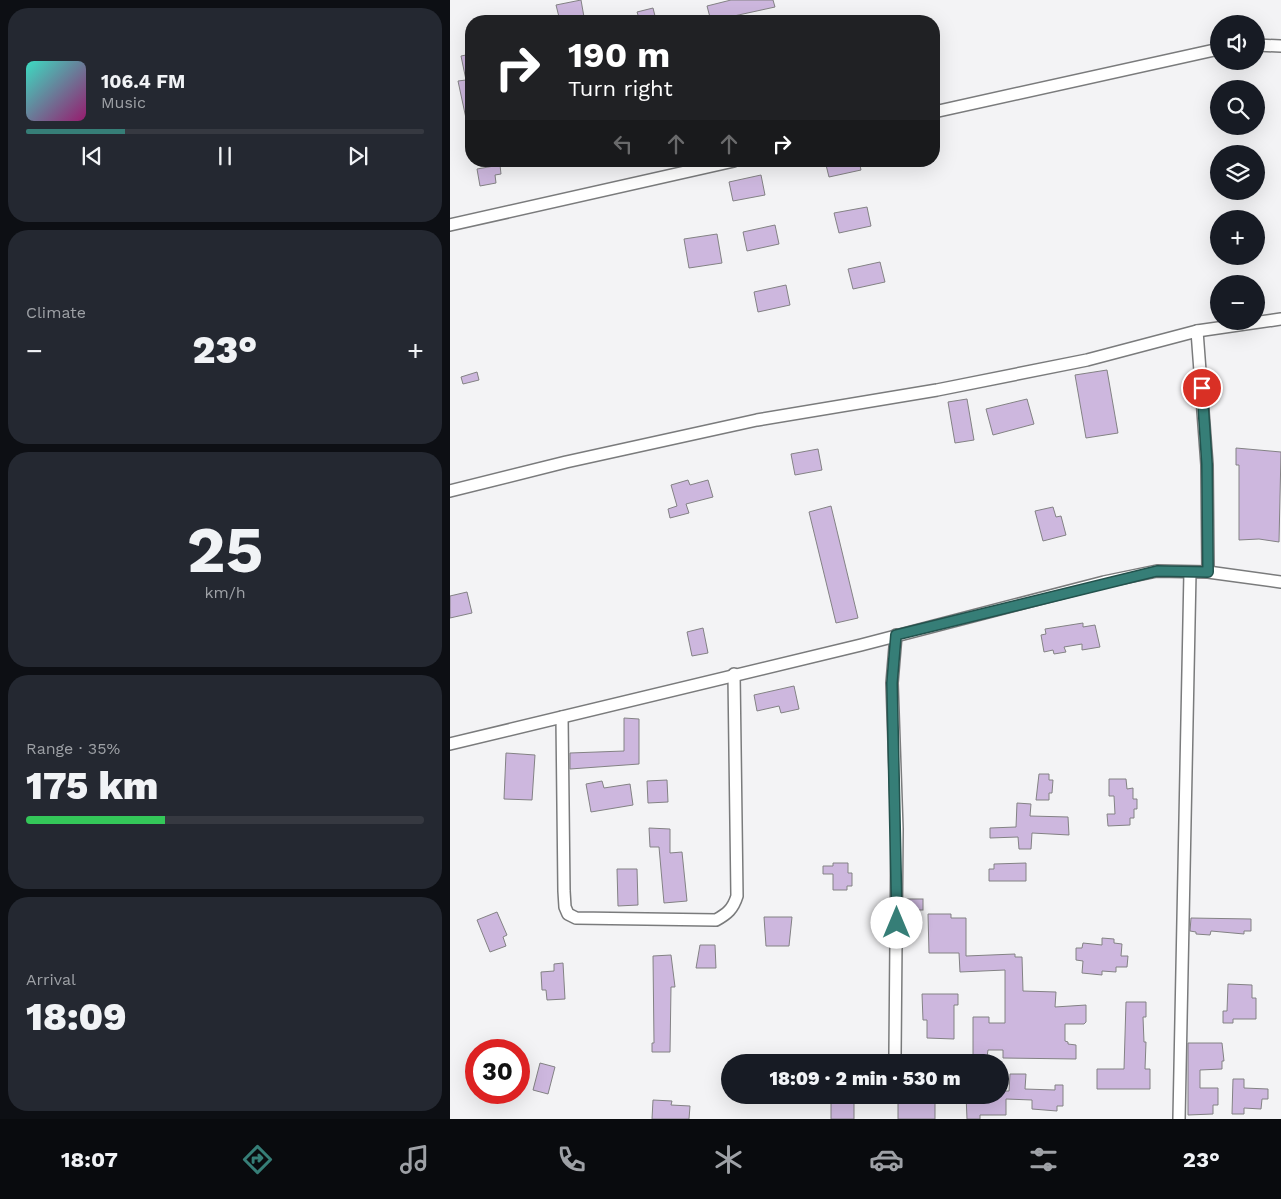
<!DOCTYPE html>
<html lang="en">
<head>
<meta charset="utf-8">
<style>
	:root { --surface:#171b24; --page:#242831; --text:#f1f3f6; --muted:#9ea1a6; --line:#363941; --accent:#367e77 }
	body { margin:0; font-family:"Work Sans",sans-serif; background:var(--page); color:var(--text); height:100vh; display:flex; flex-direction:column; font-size:19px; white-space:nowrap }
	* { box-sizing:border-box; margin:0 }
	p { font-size:16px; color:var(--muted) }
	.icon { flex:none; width:28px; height:28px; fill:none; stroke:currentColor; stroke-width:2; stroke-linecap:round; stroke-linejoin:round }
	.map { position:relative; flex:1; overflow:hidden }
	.side { display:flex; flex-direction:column; gap:8px; padding:8px; background:#0d0f14; width:450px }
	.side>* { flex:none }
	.guide { position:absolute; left:15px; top:15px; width:475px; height:152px; border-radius:20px; box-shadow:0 5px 20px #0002; background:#202124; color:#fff; overflow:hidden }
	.tools { position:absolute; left:760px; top:15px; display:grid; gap:10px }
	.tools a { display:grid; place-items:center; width:55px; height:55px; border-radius:50%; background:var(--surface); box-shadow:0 5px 20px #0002; font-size:25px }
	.speed { position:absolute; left:15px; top:1039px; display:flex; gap:10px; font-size:25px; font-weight:700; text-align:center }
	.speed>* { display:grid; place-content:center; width:65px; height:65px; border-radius:50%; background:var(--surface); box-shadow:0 5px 20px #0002; line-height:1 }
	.speed .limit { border:8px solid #d22; background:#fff; color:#111 }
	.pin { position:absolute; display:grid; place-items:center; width:42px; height:42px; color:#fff; margin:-21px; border:2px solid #fff; border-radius:50%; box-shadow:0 1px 5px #0007 }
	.me { position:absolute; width:55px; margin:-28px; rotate:0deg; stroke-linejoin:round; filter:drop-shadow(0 0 4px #0008) }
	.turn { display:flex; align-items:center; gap:18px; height:105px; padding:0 20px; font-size:22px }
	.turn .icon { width:65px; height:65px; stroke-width:2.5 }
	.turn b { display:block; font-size:35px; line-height:42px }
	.lanes { display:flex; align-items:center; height:48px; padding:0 20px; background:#0003; justify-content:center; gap:25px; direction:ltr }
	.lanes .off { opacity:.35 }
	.big { font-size:38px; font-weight:800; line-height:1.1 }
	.side .tile { flex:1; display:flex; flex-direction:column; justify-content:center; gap:8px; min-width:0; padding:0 18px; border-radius:20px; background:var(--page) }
	.side .dial { align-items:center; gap:0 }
	.dial b { font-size:65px; line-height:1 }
	.song { display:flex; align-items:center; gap:15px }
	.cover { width:60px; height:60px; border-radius:8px; background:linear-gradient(135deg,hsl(170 70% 55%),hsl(320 70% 35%)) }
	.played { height:5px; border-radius:2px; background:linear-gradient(90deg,var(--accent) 25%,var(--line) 25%) }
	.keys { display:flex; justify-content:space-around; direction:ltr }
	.heat { display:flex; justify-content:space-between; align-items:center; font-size:28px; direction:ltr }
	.charge { height:8px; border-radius:4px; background:linear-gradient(90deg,#34c759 35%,var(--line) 0) }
	.trip { position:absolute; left:271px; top:1054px; width:288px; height:50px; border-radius:25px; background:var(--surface); box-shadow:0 5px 20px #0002; font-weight:800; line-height:50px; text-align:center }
	.menu { display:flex; height:80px; justify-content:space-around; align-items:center; background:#090b0e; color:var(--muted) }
	.menu .icon { width:35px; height:35px }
	.menu .selected { color:var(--accent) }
	.menu b { font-size:22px; color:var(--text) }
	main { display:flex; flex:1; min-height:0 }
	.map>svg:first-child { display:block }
	.building { fill:#cdb7de; stroke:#838284 }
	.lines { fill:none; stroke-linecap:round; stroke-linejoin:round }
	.minor-casing { stroke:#7a7b7c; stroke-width:14 }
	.minor { stroke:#fff; stroke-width:11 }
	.route-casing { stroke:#23524d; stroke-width:12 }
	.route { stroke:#367e77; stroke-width:9 }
</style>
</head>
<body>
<main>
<section class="side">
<div class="tile">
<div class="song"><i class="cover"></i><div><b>106.4 FM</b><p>Music</p></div></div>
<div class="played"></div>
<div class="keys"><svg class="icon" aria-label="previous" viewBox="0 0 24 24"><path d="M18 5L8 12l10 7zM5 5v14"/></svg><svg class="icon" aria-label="pause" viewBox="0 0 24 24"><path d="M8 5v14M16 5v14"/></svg><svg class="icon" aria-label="next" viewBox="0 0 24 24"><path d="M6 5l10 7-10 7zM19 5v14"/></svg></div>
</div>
<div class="tile"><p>Climate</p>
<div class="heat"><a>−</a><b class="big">23°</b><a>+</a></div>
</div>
<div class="tile dial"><b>25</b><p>km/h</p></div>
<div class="tile"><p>Range · 35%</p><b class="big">175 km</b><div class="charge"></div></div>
<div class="tile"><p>Arrival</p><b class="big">18:09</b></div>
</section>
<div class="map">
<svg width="831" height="1119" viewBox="0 0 831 1119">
	<rect width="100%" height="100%" fill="#f3f3f5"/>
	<g class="building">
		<path d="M131 0 134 17 110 21 106 5Z"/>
		<path d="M281 0H323L325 7 261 21 257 6Z"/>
		<path d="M203 8 206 20 190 21 187 12Z"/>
		<path d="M21 54V122L17 123 8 81 16 80 11 56Z"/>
		<path d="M375 161H409L411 170 379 177Z"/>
		<path d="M50 165 51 174 45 175 46 183 30 186 27 169Z"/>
		<path d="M311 175 315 195 283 201 279 182Z"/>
		<path d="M417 207 421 226 389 233 384 213Z"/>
		<path d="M325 225 329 244 297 251 293 232Z"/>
		<path d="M267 234 272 263 239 268 234 239Z"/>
		<path d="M430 262 435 282 403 289 398 269Z"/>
		<path d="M336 285 340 305 308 312 304 292Z"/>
		<path d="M657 370 668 433 636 438 625 375Z"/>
		<path d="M27 372 29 380 13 384 11 377Z"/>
		<path d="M517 399 524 440 505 443 498 402Z"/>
		<path d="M577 399 584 424 543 435 536 409Z"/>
		<path d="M786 448 831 452 829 542 809 539 789 540V465H786Z"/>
		<path d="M368 449 372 470 345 475 341 454Z"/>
		<path d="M238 480 240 485 258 480 263 497 236 504 239 513 220 518 218 509 227 506 221 485Z"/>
		<path d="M381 506 408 618 386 623 359 512Z"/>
		<path d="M603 507 606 517 611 516 616 535 593 541 585 511Z"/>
		<path d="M17 592 22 613 0 618V596Z"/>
		<path d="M633 623V627L645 625 650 647 632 650V644L614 647 616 652 604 654 603 650 594 652 591 635 596 634 595 629Z"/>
		<path d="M253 628 258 653 242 656 237 632Z"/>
		<path d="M344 686 349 709 331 713 329 706 307 711 304 695Z"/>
		<path d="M174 718 189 719V764L120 769V753L174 751Z"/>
		<path d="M56 753 85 755 82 800 54 799Z"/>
		<path d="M589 774H599V780H603L602 793H599V800H586Z"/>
		<path d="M659 779H676L677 789 683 788V799H687V809H684V818H680V825L658 826 657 814H665L664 796H659Z"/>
		<path d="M217 780 218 802 198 803 197 781Z"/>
		<path d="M152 781 154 788 180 784 183 805 141 812 136 784Z"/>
		<path d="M567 803 581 804 580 816 618 817 619 835 582 833 581 849H569L568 837 540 838V828L566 827Z"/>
		<path d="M199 828 220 829V853L232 852 237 901 214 903 209 847H200Z"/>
		<path d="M383 863H398V873H402V886H397V890H383V874H373V866H383Z"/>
		<path d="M576 863V881H539V869H544V864Z"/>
		<path d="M167 869H187L188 905 168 906Z"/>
		<rect x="454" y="899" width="19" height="11"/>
		<path d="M47 912 57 935 53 937 56 946 40 952 27 920Z"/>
		<path d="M478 914H501V918H516V956L565 954V957H572L573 991 606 992 605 1007 636 1005V1022L634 1024H615V1041L618 1042V1044L626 1045V1059L553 1058V1050H538L537 1057 523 1056V1017H539V1023H555V970L510 972 509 953H479Z"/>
		<path d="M314 917H342L339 946H316Z"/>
		<path d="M741 918 801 919V931H794V934L761 931 760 935 746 934V932L740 931Z"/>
		<path d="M652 938 664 939V943L672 944 671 956H678L677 967H666V972L652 971V975L632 973 633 961 626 960V948H632L633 943 652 945Z"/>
		<path d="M250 945H265L266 968H246Z"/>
		<path d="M221 955 225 987H221L220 1052H202V1043H204L203 956Z"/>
		<path d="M113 963 115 999 97 1000 96 990H92L91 972 104 971V964Z"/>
		<path d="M778 984 802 985V998H806V1019H783V1023H773V1011H777Z"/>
		<path d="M472 994H508V1005H504V1039L477 1038V1020H473Z"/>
		<path d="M676 1002H696V1017H693L694 1042H696L695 1069H700V1089H647V1069H674Z"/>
		<path d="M738 1043H772L774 1061H772V1069L750 1070V1088H768V1105H763V1114L738 1115Z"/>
		<path d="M90 1063 105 1067 98 1094 83 1090Z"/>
		<path d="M560 1074H576L575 1089 605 1090V1085H613V1106H607V1111L582 1109V1100L556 1099V1115H530V1119H517L516 1095H550V1091H559Z"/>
		<path d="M783 1079H794V1088L818 1089V1099H812L811 1109 794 1108V1114H782Z"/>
		<rect x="381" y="1095" width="23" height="24"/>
		<path d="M448 1095 485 1097V1119H448Z"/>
		<path d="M203 1100 222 1101 221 1105 240 1106 239 1119H202Z"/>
	</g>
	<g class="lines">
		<g class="minor-casing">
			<g id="minor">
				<path d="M806 45 831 46"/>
				<path d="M484 112 769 49"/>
				<path d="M0 225 284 161"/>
				<path d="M747 331 757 465 758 572"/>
				<path d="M0 491 116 462 307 420 487 390 637 360 747 331 831 319"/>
				<path d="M112 717 114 891 115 907 118 914 126 918 266 920C277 914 283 909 287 896L284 674"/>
				<path d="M0 744 411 645 654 582 707 571 758 572 831 582"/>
				<path d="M445 1054 447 829 442 683 446 635"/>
				<path d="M729 1119 740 572"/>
			</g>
		</g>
		<use href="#minor" class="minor"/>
	</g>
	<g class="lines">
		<g class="route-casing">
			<path id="route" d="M447 923 442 683 446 635 707 571 758 572 757 464 752 388"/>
		</g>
		<use href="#route" class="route"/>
	</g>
</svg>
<div class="tools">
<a><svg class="icon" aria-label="sound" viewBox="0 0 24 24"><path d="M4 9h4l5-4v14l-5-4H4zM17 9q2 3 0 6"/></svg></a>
<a><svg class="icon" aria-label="search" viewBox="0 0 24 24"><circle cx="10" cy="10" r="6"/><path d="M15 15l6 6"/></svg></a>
<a><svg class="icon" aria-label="layers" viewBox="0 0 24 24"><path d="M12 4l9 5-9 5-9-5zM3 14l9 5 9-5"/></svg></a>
<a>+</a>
<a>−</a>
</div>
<div class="speed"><div class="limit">30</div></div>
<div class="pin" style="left:752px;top:388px;background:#d93025"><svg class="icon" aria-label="arrive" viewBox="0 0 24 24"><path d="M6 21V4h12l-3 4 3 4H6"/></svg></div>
<svg class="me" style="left:447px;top:923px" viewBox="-20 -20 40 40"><circle r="19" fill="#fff"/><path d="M0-13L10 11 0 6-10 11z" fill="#367e77"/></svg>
<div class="trip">18:09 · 2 min · 530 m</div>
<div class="guide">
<div class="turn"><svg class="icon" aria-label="right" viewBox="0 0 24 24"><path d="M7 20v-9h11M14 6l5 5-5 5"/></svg><div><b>190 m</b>Turn right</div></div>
<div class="lanes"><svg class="icon off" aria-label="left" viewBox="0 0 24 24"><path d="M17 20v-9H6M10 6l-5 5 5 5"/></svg><svg class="icon off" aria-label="ahead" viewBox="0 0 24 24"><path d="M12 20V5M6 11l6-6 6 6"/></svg><svg class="icon off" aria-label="ahead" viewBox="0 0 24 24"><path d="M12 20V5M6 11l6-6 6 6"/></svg><svg class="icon" aria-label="right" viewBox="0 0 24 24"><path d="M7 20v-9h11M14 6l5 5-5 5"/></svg></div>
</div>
</div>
</main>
<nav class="menu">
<b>18:07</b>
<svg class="icon selected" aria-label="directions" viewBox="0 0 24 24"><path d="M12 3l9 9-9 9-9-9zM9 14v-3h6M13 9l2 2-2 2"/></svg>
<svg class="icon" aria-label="music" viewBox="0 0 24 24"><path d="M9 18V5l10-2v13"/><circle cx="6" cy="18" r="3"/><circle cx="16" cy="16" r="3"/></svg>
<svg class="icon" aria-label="phone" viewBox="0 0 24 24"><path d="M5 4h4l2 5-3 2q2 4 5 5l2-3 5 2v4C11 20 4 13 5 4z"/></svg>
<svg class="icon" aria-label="climate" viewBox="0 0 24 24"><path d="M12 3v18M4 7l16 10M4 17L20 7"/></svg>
<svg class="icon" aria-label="car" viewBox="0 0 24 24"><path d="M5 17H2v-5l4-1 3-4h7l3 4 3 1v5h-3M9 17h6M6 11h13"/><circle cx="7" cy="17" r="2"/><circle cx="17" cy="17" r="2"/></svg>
<svg class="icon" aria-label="filters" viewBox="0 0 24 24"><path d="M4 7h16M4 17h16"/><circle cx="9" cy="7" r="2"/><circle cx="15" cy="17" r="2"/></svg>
<b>23°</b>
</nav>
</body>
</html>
